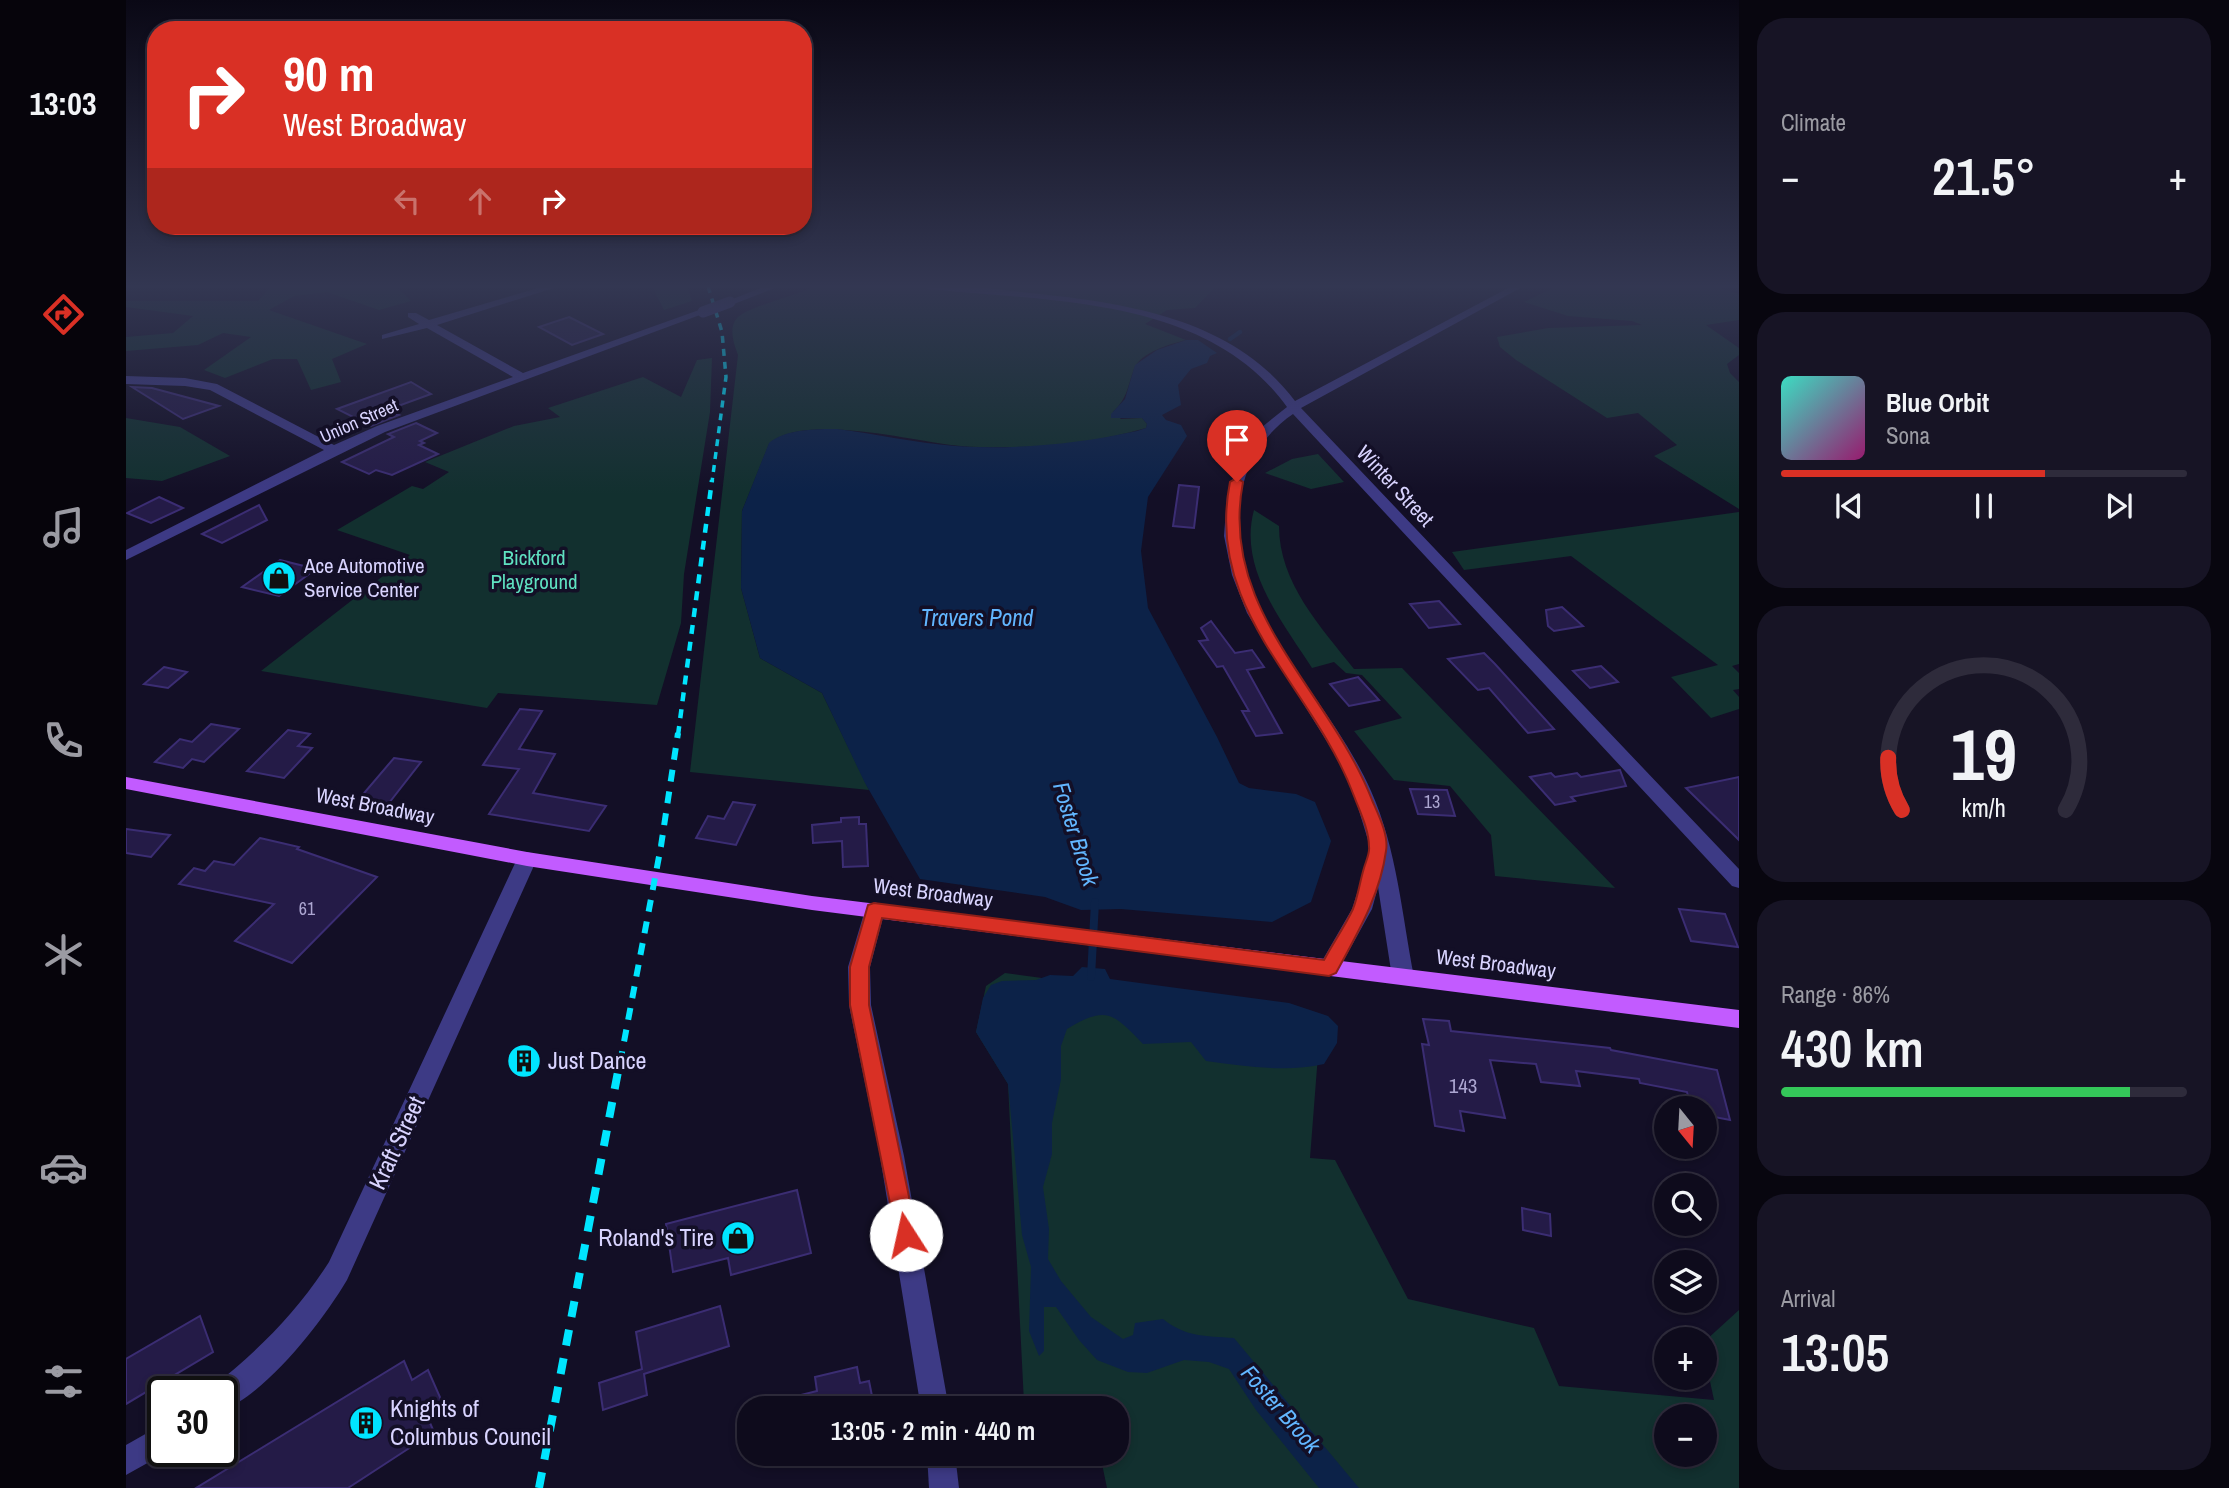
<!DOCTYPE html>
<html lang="en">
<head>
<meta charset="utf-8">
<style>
	:root { --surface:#0e0b1c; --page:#171425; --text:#f1f3f6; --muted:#9b9ba3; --line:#2e2b3b; --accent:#d93025 }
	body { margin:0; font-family:"Archivo Narrow",sans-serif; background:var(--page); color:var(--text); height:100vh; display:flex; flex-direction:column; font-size:26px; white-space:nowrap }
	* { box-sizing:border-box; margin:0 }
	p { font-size:23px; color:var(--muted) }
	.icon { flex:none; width:38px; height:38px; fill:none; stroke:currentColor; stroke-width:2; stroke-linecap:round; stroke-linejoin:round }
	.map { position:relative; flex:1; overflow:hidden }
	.details { display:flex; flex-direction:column; gap:18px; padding:18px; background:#08060f; width:490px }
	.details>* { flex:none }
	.top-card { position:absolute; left:21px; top:21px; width:665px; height:214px; border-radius:28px; box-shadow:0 4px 10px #0003,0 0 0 2px var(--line); background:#d93025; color:#fff; overflow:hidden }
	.needle { width:46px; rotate:162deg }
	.tools { position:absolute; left:1528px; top:1096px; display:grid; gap:14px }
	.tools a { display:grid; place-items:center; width:63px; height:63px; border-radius:50%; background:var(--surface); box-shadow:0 4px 10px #0003,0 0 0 2px var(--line); font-size:35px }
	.speed { position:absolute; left:21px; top:1376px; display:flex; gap:14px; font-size:35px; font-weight:700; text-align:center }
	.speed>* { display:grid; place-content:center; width:91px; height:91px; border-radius:50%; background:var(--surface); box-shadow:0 4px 10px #0003,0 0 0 2px var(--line); line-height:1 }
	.speed .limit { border:4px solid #111; border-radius:10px; background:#fff; color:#111 }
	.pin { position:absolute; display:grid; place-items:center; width:60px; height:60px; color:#fff; margin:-72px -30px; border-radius:50% 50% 50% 0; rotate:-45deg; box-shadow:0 0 7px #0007 }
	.pin .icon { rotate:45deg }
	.me { position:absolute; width:77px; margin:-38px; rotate:350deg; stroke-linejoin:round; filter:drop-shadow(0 0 5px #0008) }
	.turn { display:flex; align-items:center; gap:24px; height:147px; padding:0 21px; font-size:32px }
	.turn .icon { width:91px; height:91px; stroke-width:2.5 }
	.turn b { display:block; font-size:49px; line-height:60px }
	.lanes { display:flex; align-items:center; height:66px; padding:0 21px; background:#0003; justify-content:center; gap:35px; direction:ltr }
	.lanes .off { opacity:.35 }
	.big { font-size:52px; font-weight:600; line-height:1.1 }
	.details .tile { flex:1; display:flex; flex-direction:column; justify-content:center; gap:10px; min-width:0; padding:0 24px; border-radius:28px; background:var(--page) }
	.details .dial { align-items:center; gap:0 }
	.dial svg { height:182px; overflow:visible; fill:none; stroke:var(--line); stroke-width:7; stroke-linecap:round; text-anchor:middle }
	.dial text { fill:var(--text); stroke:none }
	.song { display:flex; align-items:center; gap:21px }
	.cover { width:84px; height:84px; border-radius:10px; background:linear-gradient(135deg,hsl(170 70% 55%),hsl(320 70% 35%)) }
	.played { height:7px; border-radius:4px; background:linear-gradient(90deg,var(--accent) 65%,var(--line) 65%) }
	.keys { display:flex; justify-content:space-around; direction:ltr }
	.heat { display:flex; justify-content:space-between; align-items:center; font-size:38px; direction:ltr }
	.charge { height:10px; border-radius:5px; background:linear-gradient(90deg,#34c759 86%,var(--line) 0) }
	.trip { position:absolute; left:611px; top:1396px; width:392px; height:70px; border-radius:28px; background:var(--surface); box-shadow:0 4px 10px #0003,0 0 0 2px var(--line); font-weight:600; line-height:70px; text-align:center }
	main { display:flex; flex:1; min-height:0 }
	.dock { display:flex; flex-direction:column; width:126px; justify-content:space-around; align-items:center; background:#06040b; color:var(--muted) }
	.dock .icon { width:49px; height:49px }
	.dock .selected { color:var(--accent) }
	.dock b { font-size:32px; color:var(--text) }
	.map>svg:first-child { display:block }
	.green { fill:#12302f; fill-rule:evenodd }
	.water { fill:#0c2248 }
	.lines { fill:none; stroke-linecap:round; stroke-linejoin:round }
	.stream-far1 { stroke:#0c2248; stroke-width:4.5 }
	.stream { stroke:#0c2248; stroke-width:8 }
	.building { fill:#241b47; stroke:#3b2d73; stroke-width:2 }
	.minor { fill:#3d3a85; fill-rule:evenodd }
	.major { fill:#c25bff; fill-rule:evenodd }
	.rail-far3 { stroke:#00e5ff; stroke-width:3.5; stroke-dasharray:7 6; stroke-linecap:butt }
	.rail-far2 { stroke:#00e5ff; stroke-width:4.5; stroke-dasharray:9 8; stroke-linecap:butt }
	.rail-far1 { stroke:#00e5ff; stroke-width:6; stroke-dasharray:12 10; stroke-linecap:butt }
	.rail { stroke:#00e5ff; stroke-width:8; stroke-dasharray:16 13; stroke-linecap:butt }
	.minor-bridge { stroke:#3d3a85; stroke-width:11 }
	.route { fill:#d93025; stroke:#8d1f18; stroke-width:2 }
	.labels { text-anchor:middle; stroke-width:7; stroke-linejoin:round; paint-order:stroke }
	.far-street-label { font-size:18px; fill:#d9d4ff; stroke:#130f26 }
	.number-label { font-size:18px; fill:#aca6d1 }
	.street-label { font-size:21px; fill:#d9d4ff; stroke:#130f26 }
	.park-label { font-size:21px; fill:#5fe0c0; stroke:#130f26 }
	.poi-label { font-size:21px; fill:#d9d4ff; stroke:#130f26; text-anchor:start }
	.near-number-label { font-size:21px; fill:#aca6d1 }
	.water-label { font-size:23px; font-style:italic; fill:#62b6ff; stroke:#130f26 }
	.near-poi-label { font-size:24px; fill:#d9d4ff; stroke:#130f26; text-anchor:start }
	.near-street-label { font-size:24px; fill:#d9d4ff; stroke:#130f26 }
</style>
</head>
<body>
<main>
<nav class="dock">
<b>13:03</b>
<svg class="icon selected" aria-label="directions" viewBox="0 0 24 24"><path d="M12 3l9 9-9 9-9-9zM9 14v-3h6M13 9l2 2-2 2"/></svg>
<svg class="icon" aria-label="music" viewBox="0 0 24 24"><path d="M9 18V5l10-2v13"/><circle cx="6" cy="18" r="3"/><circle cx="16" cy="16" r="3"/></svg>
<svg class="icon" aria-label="phone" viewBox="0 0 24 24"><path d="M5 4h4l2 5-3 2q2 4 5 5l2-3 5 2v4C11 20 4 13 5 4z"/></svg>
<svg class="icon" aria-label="climate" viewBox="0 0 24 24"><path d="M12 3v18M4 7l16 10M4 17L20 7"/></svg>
<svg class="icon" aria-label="car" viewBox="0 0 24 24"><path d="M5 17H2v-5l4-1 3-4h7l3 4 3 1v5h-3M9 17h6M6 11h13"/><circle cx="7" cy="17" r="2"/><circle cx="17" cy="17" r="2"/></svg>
<svg class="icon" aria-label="filters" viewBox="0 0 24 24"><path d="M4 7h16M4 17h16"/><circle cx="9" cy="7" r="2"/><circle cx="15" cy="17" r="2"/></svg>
</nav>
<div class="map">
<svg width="1613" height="1488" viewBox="0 0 1613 1488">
	<rect width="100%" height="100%" fill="#130f26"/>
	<g class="green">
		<path d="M145 286H270L285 301 253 310 201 292 168 296 143 310 241 344 206 359 215 382 185 390 171 359H147L99 378 78 370 125 337 97 333 72 345 0 351V337L47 333 67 316 0 307V301H132Z"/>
		<path d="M526 286H561L566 301 538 310Z"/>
		<path d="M689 286H1090L1069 308 1041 310 1019 324 1060 340C1044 344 1015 352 1008 369 1001 388 1002 397 987 412L995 419 1016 418 1021 424 1020 428C978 440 932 447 889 447 868 447 846 448 825 445 782 440 676 413 643 444L616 511 615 588 634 658 696 693 743 790 564 772 612 355C608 344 602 328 611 318 622 306 671 296 689 286Z"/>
		<path d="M1431 286H1588L1613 294V320L1580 325 1613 348V355L1601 364 1604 373 1613 382V509L1528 456 1551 445 1512 413 1481 418 1390 360 1374 347 1371 337 1422 328 1516 325 1506 321 1442 316 1398 302Z"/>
		<path d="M586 358 584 412 558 574 555 623 531 705 372 693 361 708 135 671 284 555 211 530 286 486 297 489 323 472 299 462 388 426 434 417 422 408 517 377 555 397 571 360Z"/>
		<path d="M0 418 54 427 104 456 36 481 0 478Z"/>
		<path d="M1192 454 1218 482 1185 489 1139 473 1166 459Z"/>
		<path d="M1128 510 1153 526C1153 583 1195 627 1228 669L1276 668 1489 888 1369 876 1365 835 1324 786 1268 780 1228 731 1276 718 1236 675 1220 673 1208 662 1186 668C1156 621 1112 568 1128 510Z"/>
		<path d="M1613 512V664L1606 666 1613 673V689L1607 690 1613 697V709L1585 718 1545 677 1592 665 1445 556 1338 570 1326 552Z"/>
		<path d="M879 973 1195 1016 1184 1158 1209 1160 1282 1299 1408 1328 1433 1386 1588 1400 1579 1358V1341L1613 1310V1488H981L974 1454H990V1409H911L898 1403 882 1084 850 1032 860 986ZM1540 1416H1578V1454H1540Z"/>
	</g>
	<g class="water">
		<path d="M1060 340H1072L1091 353 1084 356 1081 363 1065 369 1052 385 1055 405 1036 415 1040 420 1055 425 1061 436 1022 497 1015 551 1022 608 1091 737 1113 783 1123 788 1170 794 1189 802 1205 841 1185 902 1146 922 995 909 955 910 919 897 794 879 739 783 696 693 634 658 615 588 616 511 643 443C659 429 690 429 711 429 750 434 789 443 829 446 890 450 951 444 1011 431L1020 428 1021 424 1016 418H985V414L999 399 1009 365 1031 350Z"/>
		<path d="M956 967 979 969 984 979 1163 1003 1202 1016 1212 1026 1211 1043 1198 1064C1160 1073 1119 1066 1080 1061L1065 1042 1017 1044C987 1013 981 1005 941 1029L935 1046V1079L926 1123V1154L917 1187 923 1229 922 1259 935 1281 965 1317 997 1339 1007 1335 1009 1323 1037 1319C1060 1337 1078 1336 1108 1338L1233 1488H1193L1130 1410 1103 1369 1083 1362 1058 1360 1021 1373 1002 1372 971 1360 953 1340 930 1307H918V1351L913 1356 903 1331 905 1267 896 1235 882 1084 850 1032 857 998 865 985 876 981 910 980 924 975 947 976Z"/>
	</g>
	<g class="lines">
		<path class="stream-far1" d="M1104 339 1114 332"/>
		<path class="stream" d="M965 977 969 902"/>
	</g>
	<g class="building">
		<path d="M443 317 477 334 446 345 413 327Z"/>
		<path d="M285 382 305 394 261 410 273 415 245 426 211 409Z"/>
		<path d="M6 387 26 388 93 406 57 419Z"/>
		<path d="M290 423 311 433 294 441 298 443 293 445 312 454 266 475 250 470 243 474 216 462 268 437 262 434Z"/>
		<path d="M1053 485 1073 487 1068 528 1047 526Z"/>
		<path d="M33 497 57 508 25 523 1 513Z"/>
		<path d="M133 505 141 520 96 543 76 534Z"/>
		<path d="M154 560 190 569 153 596 116 587Z"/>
		<path d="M1313 601 1334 624 1303 628 1284 604Z"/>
		<path d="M1436 607 1457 626 1428 631 1422 626 1420 610Z"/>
		<path d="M1085 621 1109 653 1126 650 1138 667 1121 670 1156 733 1130 736 1116 711H1123L1097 666 1091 667 1073 641 1082 640 1075 628Z"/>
		<path d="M1358 653 1369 664 1428 729 1402 733 1363 688 1352 690 1322 659Z"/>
		<path d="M1475 666 1492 682 1464 688 1447 671Z"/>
		<path d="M38 667 61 672 42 688 18 684Z"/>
		<path d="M1232 677 1253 700 1223 706 1204 684Z"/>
		<path d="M394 709 416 711 393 749 429 754 407 793 480 806 463 831 363 814 393 769 357 765Z"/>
		<path d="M85 724 113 729 78 762 66 759 57 768 29 762 54 739 66 742Z"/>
		<path d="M162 730 184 734 172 746 186 748 158 778 121 771Z"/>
		<path d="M268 758 295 762 263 803 233 799Z"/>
		<path d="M1494 770 1500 786 1445 797 1449 801 1429 805 1404 777 1425 773 1429 777 1451 773 1455 777Z"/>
		<path d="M1613 777V840L1560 788Z"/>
		<path d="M1284 789 1321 790 1329 816 1292 814Z"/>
		<path d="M607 802 629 805 610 845 570 838 582 816 598 819Z"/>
		<path d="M733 817V824H740L742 866 717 867 716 841 687 843 686 825 715 822V818Z"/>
		<path d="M0 829 44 835 25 857 0 853Z"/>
		<path d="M134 838 173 847 171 849 251 877 166 963 109 941 148 904 53 884 68 868 79 871 88 861 108 865Z"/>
		<path d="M1553 909 1599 914 1612 947 1565 941Z"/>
		<path d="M1297 1019 1323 1021 1325 1031 1484 1048 1485 1050 1591 1070 1604 1120 1578 1115V1108H1565L1561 1092 1514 1083 1513 1079 1450 1071 1454 1086 1415 1082 1410 1064 1364 1060 1379 1118 1334 1111 1338 1131 1309 1126 1296 1044 1303 1045Z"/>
		<path d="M671 1190 685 1253 605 1275 602 1258 547 1272 540 1224Z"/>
		<path d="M1396 1208 1424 1214 1425 1236 1397 1230Z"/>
		<path d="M594 1306 603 1346 518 1374 521 1395 477 1410 473 1383 516 1369 510 1332Z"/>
		<path d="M74 1316 87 1352 0 1404V1359Z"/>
		<path d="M278 1361 286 1380 302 1370 317 1404 300 1414 308 1432 222 1488H70Z"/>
		<path d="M731 1367 734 1383 743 1381 747 1401 736 1403 737 1409H648L647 1402 691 1391 689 1377Z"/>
	</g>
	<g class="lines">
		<g class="minor">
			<path d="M419 286H434L311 325 397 373 573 310 582 312 259 432 0 560V550L198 450 84 390 59 386 0 384V376L59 378 91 384 208 445 251 426 387 377 301 328 256 339V335L293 324 282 317V313H290L303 320Z"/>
			<path d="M640 286H654L608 304 599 302Z"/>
			<path d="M797 286C832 284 869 289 904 293 1000 303 1107 318 1169 401L1386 286H1398L1175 408 1613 869V888L1606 886 1167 414C1135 436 1116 469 1114 507 1108 622 1202 694 1245 791 1271 849 1276 915 1288 977L1284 983 1277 985 1270 983 1266 977 1252 887 1246 909 1210 974 1203 976 1196 974 1192 968 1226 909 1245 850 1227 791 1210 756 1121 613 1106 575 1098 536 1101 496 1113 460 1136 427 1161 407C1081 296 924 302 802 289Z"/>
			<path d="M401 852 408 854 411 859 221 1280C196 1322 142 1392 96 1411V1391H85L86 1387C132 1351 171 1312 203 1262L391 859 394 854Z"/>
			<path d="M749 902 756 905 759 910 744 967 745 1005 778 1156 823 1409H795L754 1156 723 1005 722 967 739 910 742 905Z"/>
			<path d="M37 1424V1451H43L0 1475V1445Z"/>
			<path d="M801 1454H829L833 1488H803Z"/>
		</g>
		<path class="major" d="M0 777 401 852 686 896 1613 1010V1028L686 910 401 866 0 789Z"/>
		<path class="rail-far3" d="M582 286 596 332 600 377 586 482"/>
		<path class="rail-far2" d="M552 735 586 480"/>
		<path class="rail-far1" d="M494 1063 535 846 552 733"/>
		<path class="rail" d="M413 1488 494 1061"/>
		<path class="minor-bridge" d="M577 312 604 302"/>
	</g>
	<linearGradient id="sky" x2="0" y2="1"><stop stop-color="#0a0815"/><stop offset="0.58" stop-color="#333752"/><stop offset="1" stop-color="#333752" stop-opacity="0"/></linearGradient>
	<rect width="1613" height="494" fill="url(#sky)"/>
	<path class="route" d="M1111 478 1117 482C1092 611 1203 689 1246 800 1252 814 1263 835 1260 851 1254 896 1231 934 1210 973L1203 976 756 918 743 967V1005L791 1235 788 1243 780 1246 772 1243 724 1005V967L742 905 748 903 1198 960C1207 943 1219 926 1227 909 1232 896 1234 881 1238 868 1240 861 1244 853 1243 847 1243 830 1234 812 1228 796 1187 685 1078 612 1104 482Z"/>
	<defs>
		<g id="shop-disc" transform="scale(1.75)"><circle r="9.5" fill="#00e5ff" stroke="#130f26"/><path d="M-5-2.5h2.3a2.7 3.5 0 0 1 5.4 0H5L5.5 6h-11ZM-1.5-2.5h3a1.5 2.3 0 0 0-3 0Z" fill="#111"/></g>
		<g id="building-disc" transform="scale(1.75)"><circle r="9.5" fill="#00e5ff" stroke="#130f26"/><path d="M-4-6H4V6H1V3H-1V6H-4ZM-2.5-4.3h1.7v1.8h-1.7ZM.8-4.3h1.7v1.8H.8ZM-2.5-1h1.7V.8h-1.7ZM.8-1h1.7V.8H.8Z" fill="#111"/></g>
	</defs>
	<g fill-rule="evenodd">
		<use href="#shop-disc" x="153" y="578"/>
		<use href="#building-disc" x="398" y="1061"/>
		<use href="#shop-disc" x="612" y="1238"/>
		<use href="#building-disc" x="240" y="1423"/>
	</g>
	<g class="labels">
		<g class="far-street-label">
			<text transform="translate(233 421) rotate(-24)" y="6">Union Street</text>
		</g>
		<g class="number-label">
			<text x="1306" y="808">13</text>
			<text x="181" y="915">61</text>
		</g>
		<g class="street-label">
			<text transform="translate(1269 486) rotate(47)" y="7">Winter Street</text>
			<text transform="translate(249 806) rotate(11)" y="7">West Broadway</text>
			<text transform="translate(807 893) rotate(7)" y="7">West Broadway</text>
			<text transform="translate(1370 964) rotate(7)" y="7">West Broadway</text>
		</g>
		<g class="park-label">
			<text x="408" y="565">Bickford<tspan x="408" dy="24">Playground</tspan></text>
		</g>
		<g class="poi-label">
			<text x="178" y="573">Ace Automotive<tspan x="178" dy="24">Service Center</tspan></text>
		</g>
		<g class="near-number-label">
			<text x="1337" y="1093">143</text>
		</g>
		<g class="water-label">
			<text x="851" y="626">Travers Pond</text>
			<text transform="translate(950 834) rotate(73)" y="8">Foster Brook</text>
			<text transform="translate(1155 1409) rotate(49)" y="8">Foster Brook</text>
		</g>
		<g class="near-poi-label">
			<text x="422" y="1069">Just Dance</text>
			<text x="588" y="1246" text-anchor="end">Roland's Tire</text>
			<text x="264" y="1417">Knights of<tspan x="264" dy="28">Columbus Council</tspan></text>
		</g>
		<g class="near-street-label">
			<text transform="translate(271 1143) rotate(-65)" y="8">Kraft Street</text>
		</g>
	</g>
</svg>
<div class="tools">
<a><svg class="needle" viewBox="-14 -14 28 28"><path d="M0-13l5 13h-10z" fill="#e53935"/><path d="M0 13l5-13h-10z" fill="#9b9ba3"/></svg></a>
<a><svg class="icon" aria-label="search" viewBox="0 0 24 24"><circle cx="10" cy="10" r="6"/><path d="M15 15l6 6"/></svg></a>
<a><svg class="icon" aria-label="layers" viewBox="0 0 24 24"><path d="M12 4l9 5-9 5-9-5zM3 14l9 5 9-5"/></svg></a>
<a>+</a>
<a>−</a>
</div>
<div class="speed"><div class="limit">30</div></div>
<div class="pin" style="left:1111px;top:482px;background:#d93025"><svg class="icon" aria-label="arrive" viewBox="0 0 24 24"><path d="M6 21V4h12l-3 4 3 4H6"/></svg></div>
<svg class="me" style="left:780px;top:1235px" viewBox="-20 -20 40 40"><circle r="19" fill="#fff"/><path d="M0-13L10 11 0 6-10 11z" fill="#d93025"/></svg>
<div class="trip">13:05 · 2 min · 440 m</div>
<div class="top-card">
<div class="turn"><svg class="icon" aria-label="right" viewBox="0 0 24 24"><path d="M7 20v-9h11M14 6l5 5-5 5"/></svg><div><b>90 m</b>West Broadway</div></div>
<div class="lanes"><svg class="icon off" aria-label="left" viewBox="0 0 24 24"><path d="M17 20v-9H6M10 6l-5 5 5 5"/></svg><svg class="icon off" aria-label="ahead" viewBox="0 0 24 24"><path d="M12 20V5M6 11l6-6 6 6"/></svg><svg class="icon" aria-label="right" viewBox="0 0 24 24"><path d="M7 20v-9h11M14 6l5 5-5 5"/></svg></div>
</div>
</div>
<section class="details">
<div class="tile"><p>Climate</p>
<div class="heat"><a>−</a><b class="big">21.5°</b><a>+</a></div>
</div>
<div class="tile">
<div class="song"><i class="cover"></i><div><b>Blue Orbit</b><p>Sona</p></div></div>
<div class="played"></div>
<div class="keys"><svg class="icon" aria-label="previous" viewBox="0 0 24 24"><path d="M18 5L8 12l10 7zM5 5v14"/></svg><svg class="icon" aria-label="pause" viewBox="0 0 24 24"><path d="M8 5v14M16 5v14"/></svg><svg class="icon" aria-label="next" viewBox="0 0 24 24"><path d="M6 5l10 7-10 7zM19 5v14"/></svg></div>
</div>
<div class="tile dial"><svg viewBox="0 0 100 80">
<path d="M14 69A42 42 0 1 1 86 69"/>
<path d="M14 69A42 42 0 0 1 8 46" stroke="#d93025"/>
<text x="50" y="56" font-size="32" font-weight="700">19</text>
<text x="50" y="72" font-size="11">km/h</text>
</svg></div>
<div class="tile"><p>Range · 86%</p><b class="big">430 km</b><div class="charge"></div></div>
<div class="tile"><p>Arrival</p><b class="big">13:05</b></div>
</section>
</main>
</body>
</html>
